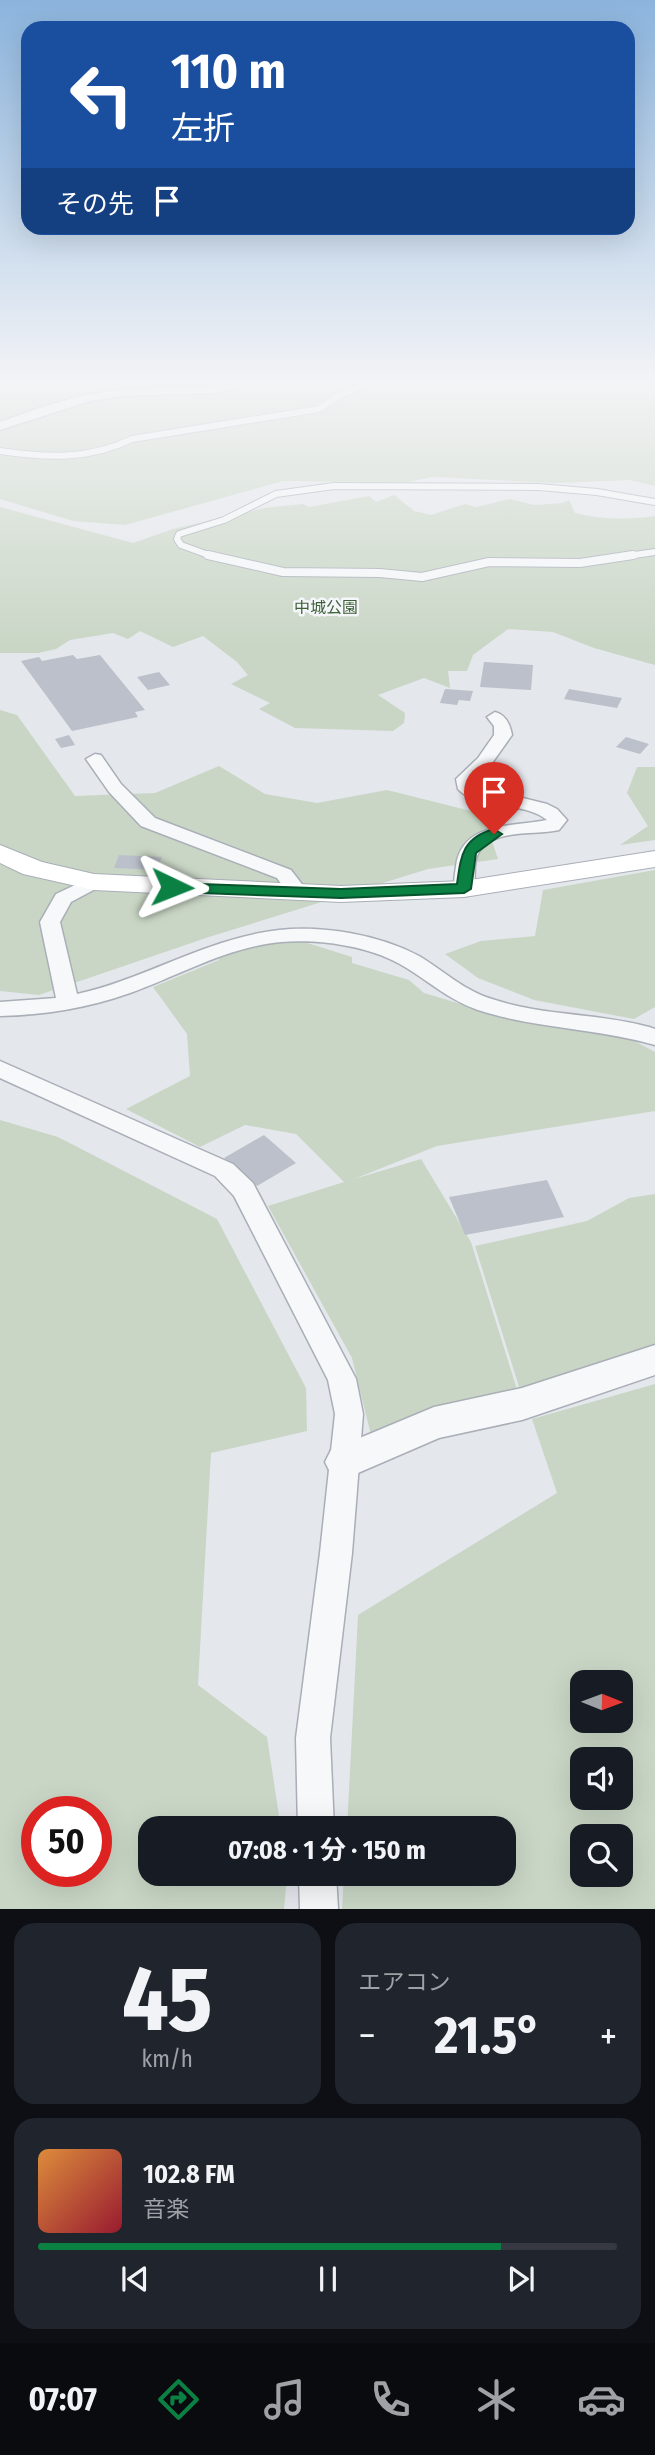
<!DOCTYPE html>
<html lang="ja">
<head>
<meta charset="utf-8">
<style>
	:root { --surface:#171b24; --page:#20242c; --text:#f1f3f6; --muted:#9ea1a6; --line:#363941; --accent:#0b8043 }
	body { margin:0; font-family:"Fira Sans Condensed","Noto Sans JP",sans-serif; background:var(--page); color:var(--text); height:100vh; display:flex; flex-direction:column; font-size:26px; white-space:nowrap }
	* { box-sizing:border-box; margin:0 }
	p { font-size:23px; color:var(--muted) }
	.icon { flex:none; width:38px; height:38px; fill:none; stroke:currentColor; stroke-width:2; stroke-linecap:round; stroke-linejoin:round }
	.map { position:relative; height:1909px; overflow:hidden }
	.sheet { display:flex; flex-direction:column; gap:14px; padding:14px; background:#0d0f14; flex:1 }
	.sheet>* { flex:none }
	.top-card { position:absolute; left:21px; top:21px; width:614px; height:214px; border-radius:21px; box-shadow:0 7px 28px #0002; background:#1a4fa0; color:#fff; overflow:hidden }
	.needle { width:46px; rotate:91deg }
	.buttons { position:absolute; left:570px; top:1670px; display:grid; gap:14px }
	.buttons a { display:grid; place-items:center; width:63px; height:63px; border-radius:14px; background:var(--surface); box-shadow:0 7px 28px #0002; font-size:35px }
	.speed { position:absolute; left:21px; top:1796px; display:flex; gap:14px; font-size:35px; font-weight:700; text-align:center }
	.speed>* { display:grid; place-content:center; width:91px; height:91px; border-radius:50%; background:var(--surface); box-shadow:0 7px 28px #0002; line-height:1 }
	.speed .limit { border:10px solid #d22; background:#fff; color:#111 }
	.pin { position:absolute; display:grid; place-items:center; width:60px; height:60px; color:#fff; margin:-72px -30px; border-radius:50% 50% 50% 0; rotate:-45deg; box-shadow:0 0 7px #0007 }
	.pin .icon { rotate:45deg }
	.me { position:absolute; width:77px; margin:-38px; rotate:92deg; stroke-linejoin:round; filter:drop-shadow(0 0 5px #0008) }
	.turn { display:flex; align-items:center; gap:24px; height:147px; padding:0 35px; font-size:32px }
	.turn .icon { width:91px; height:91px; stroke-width:2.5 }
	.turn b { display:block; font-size:49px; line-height:60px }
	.then { display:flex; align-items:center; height:66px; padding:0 35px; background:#0003; gap:14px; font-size:26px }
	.big { font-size:52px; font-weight:700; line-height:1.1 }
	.sheet .tile { flex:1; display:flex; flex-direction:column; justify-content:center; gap:10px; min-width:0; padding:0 24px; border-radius:21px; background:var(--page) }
	.sheet .dial { align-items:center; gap:0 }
	.dial b { font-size:91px; line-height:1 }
	.song { display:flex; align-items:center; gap:21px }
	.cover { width:84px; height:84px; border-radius:10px; background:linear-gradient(135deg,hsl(30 70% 55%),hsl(350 70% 35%)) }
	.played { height:7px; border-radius:4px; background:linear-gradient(90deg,var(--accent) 80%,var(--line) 80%) }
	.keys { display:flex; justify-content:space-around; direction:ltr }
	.heat { display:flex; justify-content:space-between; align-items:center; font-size:38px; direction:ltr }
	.sheet .tiles { flex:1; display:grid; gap:14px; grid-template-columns:1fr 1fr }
	.tile:last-child { grid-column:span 2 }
	.trip { position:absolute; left:138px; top:1816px; width:378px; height:70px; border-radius:21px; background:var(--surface); box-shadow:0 7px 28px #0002; font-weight:700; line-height:70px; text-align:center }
	.dock { display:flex; height:112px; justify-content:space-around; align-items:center; background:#090b0e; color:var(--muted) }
	.dock .icon { width:49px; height:49px }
	.dock .active { color:var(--accent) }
	.dock b { font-size:32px; color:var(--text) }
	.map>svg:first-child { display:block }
	.green { fill:#c9d6c5; fill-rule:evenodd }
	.building { fill:#bbc0ca }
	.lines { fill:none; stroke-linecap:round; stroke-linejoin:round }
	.service-far1-casing { stroke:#a9aeb7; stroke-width:8 }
	.service-casing { stroke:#a9aeb7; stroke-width:10 }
	.minor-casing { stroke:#a9aeb7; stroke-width:3 }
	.tertiary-casing { stroke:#a9aeb7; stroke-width:3 }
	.secondary-casing { stroke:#a9aeb7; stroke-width:2 }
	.service-far1 { stroke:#f7f8fa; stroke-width:6 }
	.service { stroke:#f7f8fa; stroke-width:8 }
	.minor { fill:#f7f8fa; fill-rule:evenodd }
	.tertiary { fill:#f7f8fa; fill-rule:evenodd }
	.secondary { fill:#fff; fill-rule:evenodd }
	.route { fill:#0b8043; stroke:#07532c; stroke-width:2 }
	.labels { text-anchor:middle; stroke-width:5; stroke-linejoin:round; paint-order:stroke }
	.far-park-label { font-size:16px; fill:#3f6138; stroke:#f4f6f9 }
</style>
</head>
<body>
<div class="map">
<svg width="655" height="1909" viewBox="0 0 655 1909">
	<rect width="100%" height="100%" fill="#e4e7ec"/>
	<g class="green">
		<path d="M0 380H655V486L630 480 554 483 433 477 407 482 283 481 125 525 73 521 0 499Z"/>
		<path d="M394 495 414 511 431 515 465 504 476 507 510 499 534 505 563 503 569 500 575 513C602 520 628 520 655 516V665L594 648 553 632 508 629 473 655 467 671H448L450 688 424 678 378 695 405 713 404 723 393 731 295 728 259 709 270 703 231 684 248 675 237 662 203 636 173 647 140 631 128 639 113 633 70 640 56 649 38 653H0V507L133 543 173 529 265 508 303 504 309 507 369 496 376 502Z"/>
		<path d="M0 710 17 715 75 796 155 793 219 766 265 794 317 803 387 790 483 814 498 859 428 869 209 937 39 995 0 991Z"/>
		<path d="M637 767H655V840L620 845 648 826 627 793Z"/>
		<path d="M655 870V1007L634 1019 534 1000 478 978 445 954 481 941 535 936 543 890Z"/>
		<path d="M277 940 301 941 352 957V963L409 980 424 993 505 1017 627 1037 655 1052V1111L437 1146 354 1179 421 1159 471 1242 519 1396 372 1439 352 1358 268 1206 344 1182 296 1134 245 1125 200 1147 126 1109 190 1076 187 1034 153 987 219 960 218 957Z"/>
		<path d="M0 1120 58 1137 217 1219 306 1388 307 1431 211 1453 198 1685 267 1737 281 1829H150V1874H287L284 1909H0ZM37 1811H96V1871H37Z"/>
		<path d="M655 1194V1346L520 1390 475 1246 587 1221 629 1198Z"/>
		<path d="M655 1384V1909H342L344 1874H504V1829H347L358 1615 557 1493 532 1419ZM583 1682H621V1720H583ZM583 1759H621V1797H583ZM583 1836H621V1874H583Z"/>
	</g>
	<g class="building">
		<path d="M73 655 77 659 100 655 145 710 135 712 138 717 72 731 21 661 39 657 42 661Z"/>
		<path d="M484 662 533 665 531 690 480 687Z"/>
		<path d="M159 672 170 685 148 690 137 677Z"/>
		<path d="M445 689 473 691 470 701 459 700 457 705 440 703Z"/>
		<path d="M569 689 622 698 617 708 564 699Z"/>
		<path d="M69 735 75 745 61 748 55 739Z"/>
		<path d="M626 737 649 744 640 754 616 747Z"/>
		<path d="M119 855 162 857 157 870 114 868Z"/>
		<path d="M264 1135 296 1163 257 1186 224 1158Z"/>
		<path d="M547 1180 564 1217 465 1235 449 1197Z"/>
	</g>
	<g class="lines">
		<g class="service-far1-casing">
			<g id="service-far1">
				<path d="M0 451C46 458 89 460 132 439L319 409 338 396 373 380"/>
				<path d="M214 557 181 545 177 539 179 534 224 520 276 494 334 486 539 487 597 492 655 502"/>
				<path d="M621 557 655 552"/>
			</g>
		</g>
		<g class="service-casing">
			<path id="service" d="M208 555 283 572 380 573 422 577 489 562 580 563 633 555"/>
		</g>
		<g class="minor-casing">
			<g id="minor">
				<path d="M240 380H257L237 388 215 393 122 396 90 401 0 430V422C39 408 79 393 121 390 161 386 202 393 240 380Z"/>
				<path d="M495 712C506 715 510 724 512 735L490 766 474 780 475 786 547 804 557 809 567 820 559 830C535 836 489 827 477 856 472 868 478 882 471 893H457C452 886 455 875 456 866 462 821 514 827 547 820 524 801 475 809 458 789L456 779 478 758 494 735V726L487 717Z"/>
				<path d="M95 754 101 755 121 784 155 818 291 870 308 892 305 896C290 900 285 889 277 878L141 826 109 792 86 759Z"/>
				<path d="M94 876 101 878 104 882 101 886 71 902 60 922 77 994C146 979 207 938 279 930 323 925 380 935 419 956 444 971 463 990 492 999 543 1016 598 1013 649 1027L655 1029V1045C597 1028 536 1029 478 1010 449 1000 430 982 405 967 371 946 320 939 281 942 227 947 180 975 130 993 88 1008 45 1015 0 1016V1002L56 998 40 922 56 894Z"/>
				<path d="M0 1061 233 1164 253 1183 356 1379 363 1414 352 1553 330 1738 334 1829H298L296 1738 320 1553 335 1414 328 1380 234 1196 215 1176 0 1078Z"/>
				<path d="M299 1874H336L338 1909H300Z"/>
			</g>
		</g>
		<g class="tertiary-casing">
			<path id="tertiary" d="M655 1345V1375L522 1420 439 1438 344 1479 331 1474 325 1462 331 1450 434 1407 522 1388Z"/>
		</g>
		<g class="secondary-casing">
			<path id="secondary" d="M0 845 42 862 94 874 341 886 464 881 655 851V867L464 897 341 902 94 890 23 874 0 863Z"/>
		</g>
		<use href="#service-far1" class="service-far1"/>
		<use href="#service" class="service"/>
		<use href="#minor" class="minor"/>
		<use href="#tertiary" class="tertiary"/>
		<use href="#secondary" class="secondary"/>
	</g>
	<linearGradient id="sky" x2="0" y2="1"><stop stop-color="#8bb4dd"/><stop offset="0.59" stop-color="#f3f4f6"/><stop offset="1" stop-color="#f3f4f6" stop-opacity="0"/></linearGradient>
	<rect width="655" height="647" fill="url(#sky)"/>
	<path class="route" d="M494 829 502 834 476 853 471 889 464 893 341 898 172 892 165 887 172 883 341 889 457 884C461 856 462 838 494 829Z"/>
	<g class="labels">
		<g class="far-park-label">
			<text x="326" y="613">中城公園</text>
		</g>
	</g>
</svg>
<div class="buttons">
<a><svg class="needle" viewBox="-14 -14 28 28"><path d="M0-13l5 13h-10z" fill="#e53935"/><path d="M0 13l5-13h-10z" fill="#9ea1a6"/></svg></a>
<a><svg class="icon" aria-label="sound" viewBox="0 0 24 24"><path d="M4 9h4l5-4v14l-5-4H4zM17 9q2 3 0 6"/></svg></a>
<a><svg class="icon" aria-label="search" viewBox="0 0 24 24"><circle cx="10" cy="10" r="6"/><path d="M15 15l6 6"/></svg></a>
</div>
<div class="speed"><div class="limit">50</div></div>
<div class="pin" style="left:494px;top:834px;background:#d93025"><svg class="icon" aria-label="arrive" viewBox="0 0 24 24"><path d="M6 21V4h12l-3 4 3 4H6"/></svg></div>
<svg class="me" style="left:172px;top:887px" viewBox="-20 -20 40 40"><path d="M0-17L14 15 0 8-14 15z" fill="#0b8043" stroke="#fff" stroke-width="4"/></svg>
<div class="trip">07:08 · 1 分 · 150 m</div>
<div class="top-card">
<div class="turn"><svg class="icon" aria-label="left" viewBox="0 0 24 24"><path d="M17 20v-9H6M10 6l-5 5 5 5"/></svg><div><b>110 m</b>左折</div></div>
<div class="then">その先<svg class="icon" aria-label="arrive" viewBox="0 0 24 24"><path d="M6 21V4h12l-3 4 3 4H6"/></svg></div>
</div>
</div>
<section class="sheet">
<div class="tiles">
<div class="tile dial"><b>45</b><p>km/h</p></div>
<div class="tile"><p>エアコン</p>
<div class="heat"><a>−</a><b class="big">21.5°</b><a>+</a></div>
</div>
<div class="tile">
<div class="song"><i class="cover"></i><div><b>102.8 FM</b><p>音楽</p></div></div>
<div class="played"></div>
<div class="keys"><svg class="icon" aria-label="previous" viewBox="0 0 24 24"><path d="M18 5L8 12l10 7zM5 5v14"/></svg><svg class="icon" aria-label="pause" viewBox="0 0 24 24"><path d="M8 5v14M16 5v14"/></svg><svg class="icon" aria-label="next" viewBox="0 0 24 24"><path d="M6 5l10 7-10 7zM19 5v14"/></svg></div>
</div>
</div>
</section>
<nav class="dock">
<b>07:07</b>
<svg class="icon active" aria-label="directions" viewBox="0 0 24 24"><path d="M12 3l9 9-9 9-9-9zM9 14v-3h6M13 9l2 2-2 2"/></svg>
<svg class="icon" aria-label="music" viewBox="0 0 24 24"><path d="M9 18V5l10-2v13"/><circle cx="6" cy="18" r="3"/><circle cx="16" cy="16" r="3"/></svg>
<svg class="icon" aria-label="phone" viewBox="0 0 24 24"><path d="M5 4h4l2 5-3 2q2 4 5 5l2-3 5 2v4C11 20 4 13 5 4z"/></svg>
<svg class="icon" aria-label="climate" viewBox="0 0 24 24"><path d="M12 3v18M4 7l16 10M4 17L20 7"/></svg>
<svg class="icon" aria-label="car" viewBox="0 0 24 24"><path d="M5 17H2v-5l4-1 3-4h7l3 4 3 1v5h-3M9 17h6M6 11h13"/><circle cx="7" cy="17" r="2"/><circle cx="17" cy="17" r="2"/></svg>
</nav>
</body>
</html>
